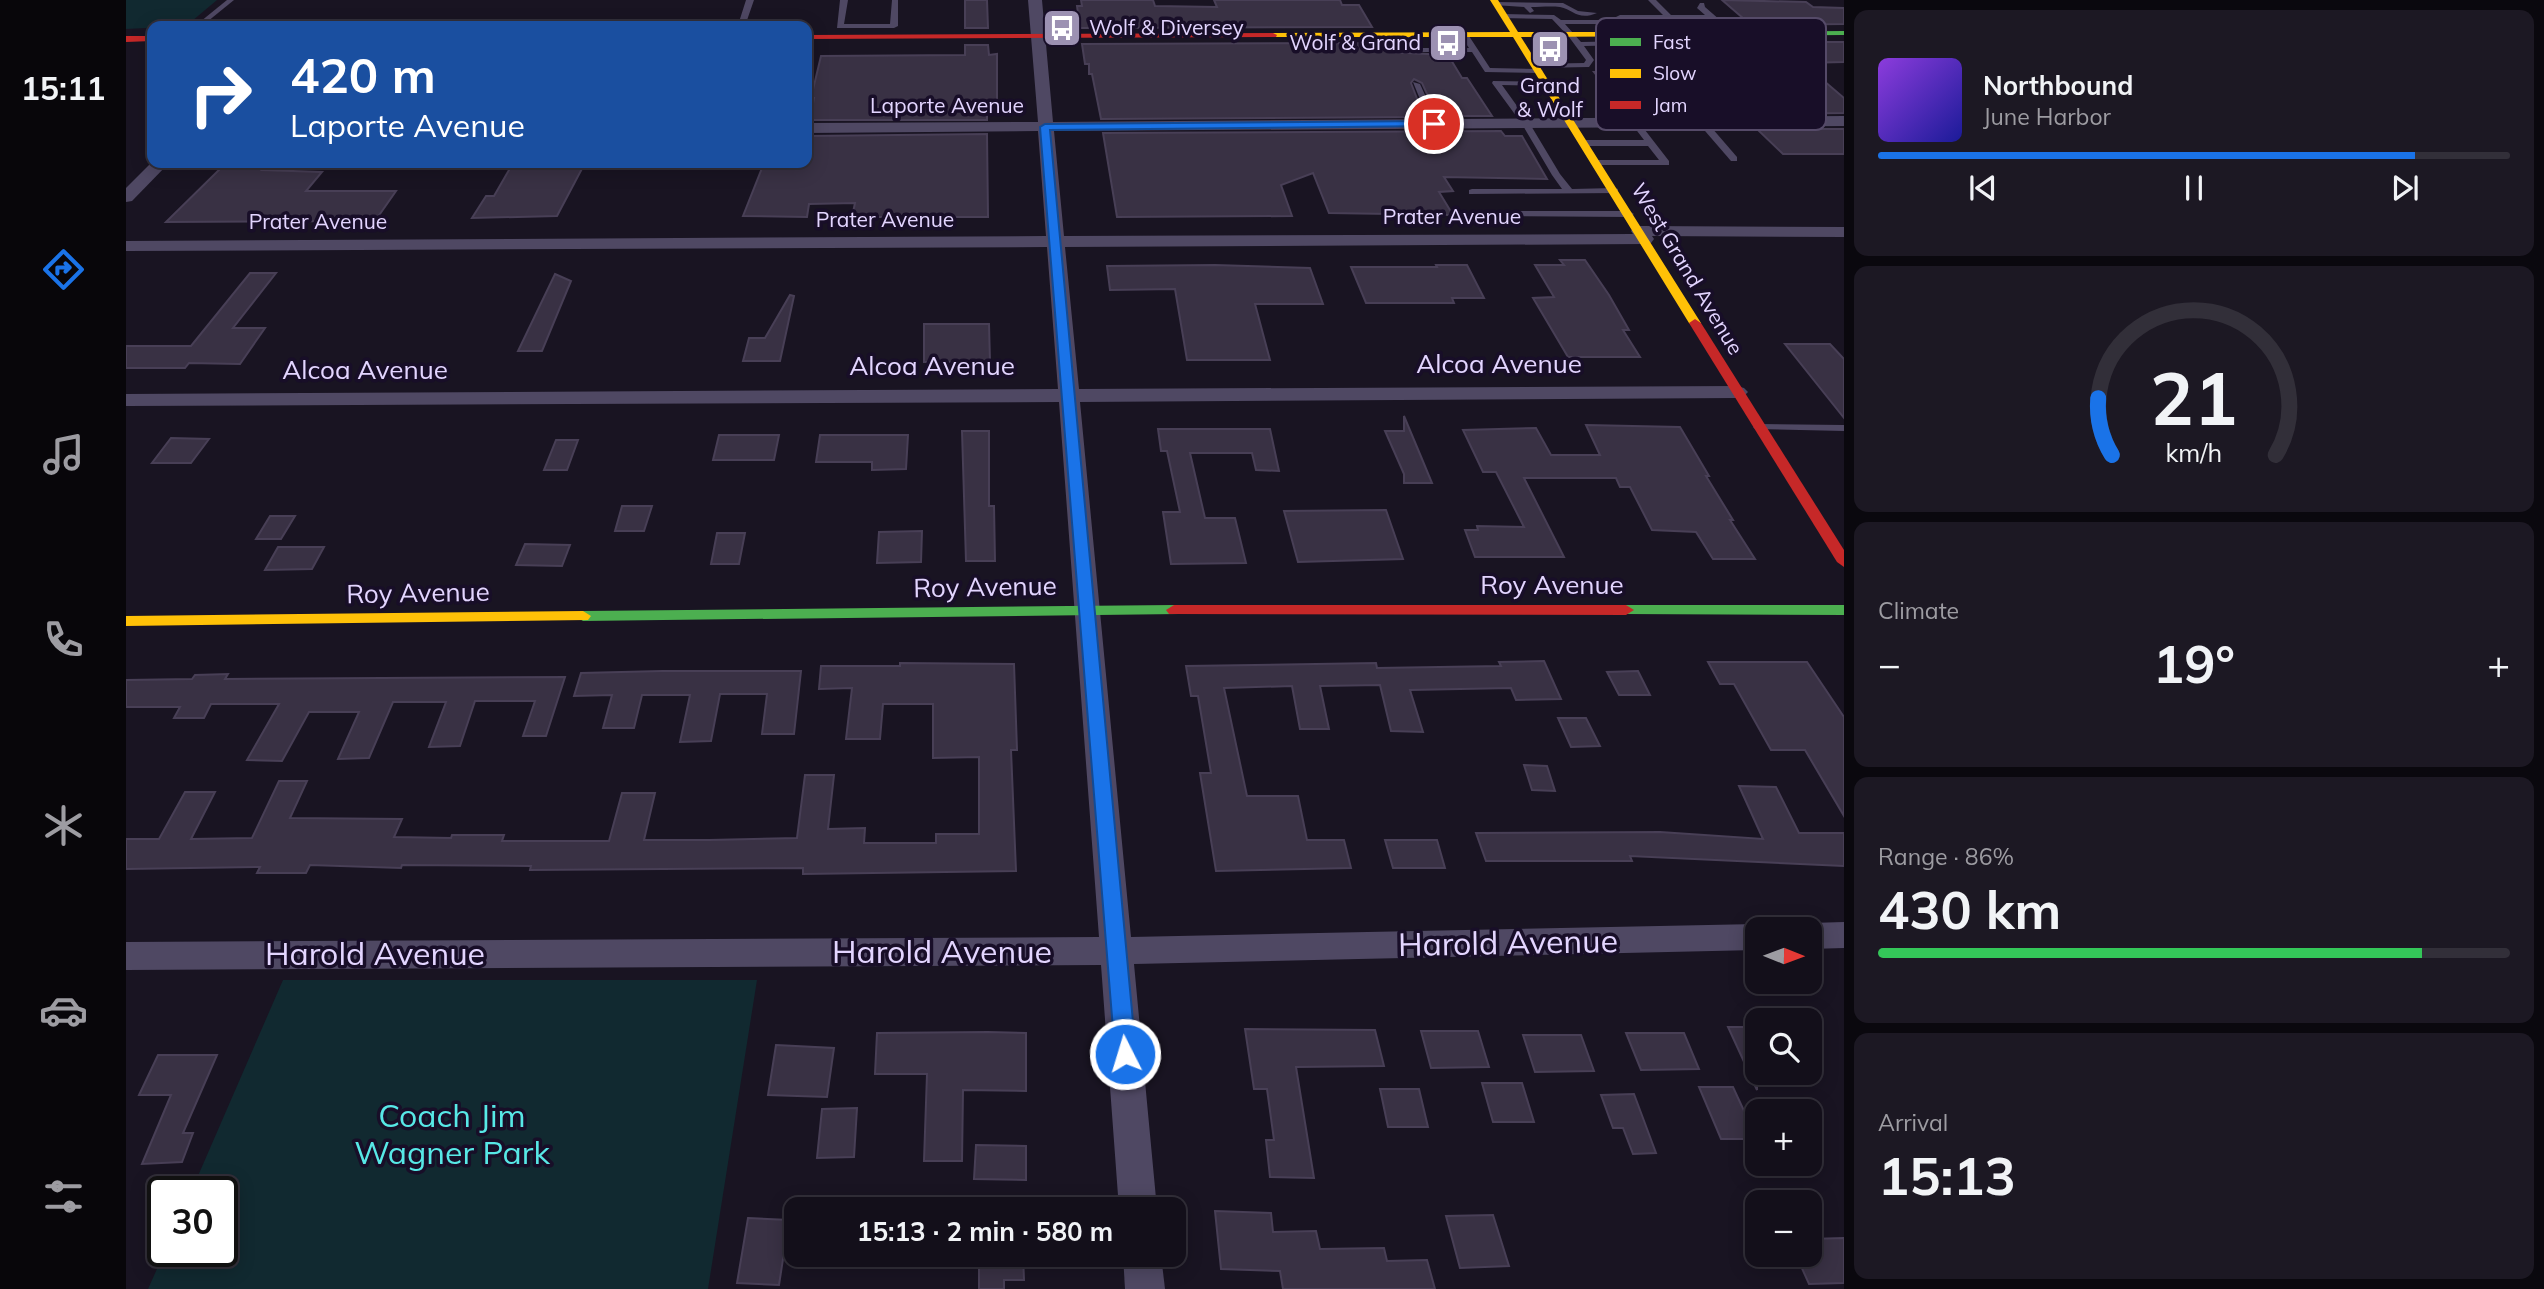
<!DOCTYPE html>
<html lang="en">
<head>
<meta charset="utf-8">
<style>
	:root { --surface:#130f1a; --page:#1c1823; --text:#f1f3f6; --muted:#9d9ca2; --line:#322f39; --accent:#1a73e8 }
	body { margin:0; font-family:Mulish,sans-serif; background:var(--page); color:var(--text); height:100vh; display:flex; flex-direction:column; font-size:26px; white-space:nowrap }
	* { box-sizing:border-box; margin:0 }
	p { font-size:23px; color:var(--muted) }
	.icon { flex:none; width:38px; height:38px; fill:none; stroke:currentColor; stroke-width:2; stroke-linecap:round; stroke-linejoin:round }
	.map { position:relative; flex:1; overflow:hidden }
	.panel { display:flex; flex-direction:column; gap:10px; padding:10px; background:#0a080e; width:700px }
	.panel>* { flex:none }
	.banner { position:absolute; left:21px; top:21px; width:665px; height:147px; border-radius:14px; box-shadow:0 4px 18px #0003,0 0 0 2px var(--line); background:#1a4fa0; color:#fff; overflow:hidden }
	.needle { width:46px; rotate:91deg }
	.tools { position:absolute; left:1619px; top:917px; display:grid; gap:14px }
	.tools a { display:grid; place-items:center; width:77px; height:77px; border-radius:14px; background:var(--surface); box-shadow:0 4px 18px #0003,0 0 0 2px var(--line); font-size:35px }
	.speed { position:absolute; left:21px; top:1176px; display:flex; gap:14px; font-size:35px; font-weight:700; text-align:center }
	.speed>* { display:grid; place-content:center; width:91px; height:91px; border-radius:50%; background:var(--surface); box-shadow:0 4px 18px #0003,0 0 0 2px var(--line); line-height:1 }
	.speed .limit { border:4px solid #111; border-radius:10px; background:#fff; color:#111 }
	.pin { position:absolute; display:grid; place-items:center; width:60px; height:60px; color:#fff; margin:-30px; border:4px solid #fff; border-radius:50%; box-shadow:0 2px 7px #0007 }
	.me { position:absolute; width:77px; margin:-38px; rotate:355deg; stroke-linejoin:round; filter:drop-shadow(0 0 5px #0008) }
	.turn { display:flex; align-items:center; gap:24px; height:147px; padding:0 28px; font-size:32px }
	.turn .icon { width:91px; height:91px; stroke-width:2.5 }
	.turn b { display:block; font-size:49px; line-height:60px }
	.big { font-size:52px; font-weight:700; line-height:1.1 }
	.panel .tile { flex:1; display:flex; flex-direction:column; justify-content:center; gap:10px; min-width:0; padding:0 24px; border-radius:14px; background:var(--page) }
	.panel .dial { align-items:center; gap:0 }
	.dial svg { height:182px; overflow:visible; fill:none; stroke:var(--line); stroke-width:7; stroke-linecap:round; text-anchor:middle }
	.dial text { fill:var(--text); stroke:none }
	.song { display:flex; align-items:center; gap:21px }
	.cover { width:84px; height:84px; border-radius:10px; background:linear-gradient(135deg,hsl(270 70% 55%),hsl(240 70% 35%)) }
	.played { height:7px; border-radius:4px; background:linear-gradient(90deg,var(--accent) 85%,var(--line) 85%) }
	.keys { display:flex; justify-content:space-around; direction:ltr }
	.heat { display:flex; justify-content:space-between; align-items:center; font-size:38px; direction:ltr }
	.charge { height:10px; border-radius:5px; background:linear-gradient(90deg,#34c759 86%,var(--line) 0) }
	.trip { position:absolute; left:658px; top:1197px; width:402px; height:70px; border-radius:14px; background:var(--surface); box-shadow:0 4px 18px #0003,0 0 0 2px var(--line); font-weight:700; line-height:70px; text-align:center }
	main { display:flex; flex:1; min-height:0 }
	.tabs { display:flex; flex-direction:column; width:126px; justify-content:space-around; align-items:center; background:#08060a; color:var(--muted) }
	.tabs .icon { width:49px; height:49px }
	.tabs .active { color:var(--accent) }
	.tabs b { font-size:32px; color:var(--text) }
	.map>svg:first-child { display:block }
	.green { fill:#112930 }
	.building { fill:#393144; stroke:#483f56; stroke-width:2 }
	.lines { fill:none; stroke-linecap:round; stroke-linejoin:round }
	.lane { fill:#4f4863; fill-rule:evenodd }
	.street { fill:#4f4863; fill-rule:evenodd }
	.fast { fill:#4caf50; fill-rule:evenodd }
	.slow { fill:#ffc107; fill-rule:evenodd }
	.jam { fill:#c62828; fill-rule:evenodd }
	.route { fill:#1a73e8; stroke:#114b97; stroke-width:2 }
	.labels { text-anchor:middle; stroke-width:7; stroke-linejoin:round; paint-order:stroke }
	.far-poi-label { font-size:21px; fill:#e3d5ff; stroke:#180e28; text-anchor:start }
	.far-street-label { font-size:21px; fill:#e3d5ff; stroke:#180e28 }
	.street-label { font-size:26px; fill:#e3d5ff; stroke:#180e28 }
	.near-street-label { font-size:32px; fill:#e3d5ff; stroke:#180e28 }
	.near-park-label { font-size:32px; fill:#57e8e6; stroke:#180e28 }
	.key { fill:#180e28; stroke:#554a68; stroke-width:2 }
	.key-label { font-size:19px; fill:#e3d5ff }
</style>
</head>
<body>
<main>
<nav class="tabs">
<b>15:11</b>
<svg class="icon active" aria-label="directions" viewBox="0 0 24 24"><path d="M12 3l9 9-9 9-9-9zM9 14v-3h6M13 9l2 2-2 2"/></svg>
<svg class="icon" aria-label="music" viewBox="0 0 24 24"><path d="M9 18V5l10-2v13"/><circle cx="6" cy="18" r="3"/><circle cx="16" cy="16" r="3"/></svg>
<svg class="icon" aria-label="phone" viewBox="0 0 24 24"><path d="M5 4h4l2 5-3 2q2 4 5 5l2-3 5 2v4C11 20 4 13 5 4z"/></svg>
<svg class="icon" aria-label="climate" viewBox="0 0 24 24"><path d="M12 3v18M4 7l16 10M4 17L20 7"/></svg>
<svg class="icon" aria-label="car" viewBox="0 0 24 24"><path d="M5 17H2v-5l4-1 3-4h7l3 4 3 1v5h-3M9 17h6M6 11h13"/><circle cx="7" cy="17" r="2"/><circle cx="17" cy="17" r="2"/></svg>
<svg class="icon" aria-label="filters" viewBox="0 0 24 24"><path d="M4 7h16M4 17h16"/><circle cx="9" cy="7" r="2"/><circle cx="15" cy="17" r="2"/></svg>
</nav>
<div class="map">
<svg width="1718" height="1289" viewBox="0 0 1718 1289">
	<rect width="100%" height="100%" fill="#191422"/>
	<g class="green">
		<path d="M0 0H91L60 26 0 29Z"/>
		<path d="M157 980H631L582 1289H22L39 1251H96V1192H65Z"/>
	</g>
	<g class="building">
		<path d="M839 0H861L862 28H839Z"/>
		<path d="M955 0H1027L1029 6 1091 7 1088 0H1214L1216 5H1233L1246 27 954 28 951 6H956Z"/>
		<path d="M1596 0 1680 2 1687 7 1718 8V24L1625 25Z"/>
		<path d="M1644 42H1718V62L1677 63 1718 98V113L1616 114 1594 92H1646L1619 66H1634L1619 52H1656Z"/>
		<path d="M1256 43 1261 52 1322 55 1336 78H1341L1366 116H1311L1296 83 1288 79 1285 83 1298 117 975 119 966 74H963V64H959L956 44Z"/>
		<path d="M839 45H862L863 55 871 54V109H861V120H684L688 98H685L695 56 839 55Z"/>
		<path d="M1477 48H1508L1512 52H1520L1574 111H1499L1468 72H1500Z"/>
		<path d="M1631 129H1718V154H1657Z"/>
		<path d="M1375 131 1379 136H1396L1421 179 1318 177 1327 191 1313 192 1327 215 1203 213 1187 173 1155 185 1166 216 991 217 977 133Z"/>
		<path d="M861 134 862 217H726L729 203 683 204 681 217 617 216 638 163H681V136Z"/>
		<path d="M100 163H142L136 170 196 172 180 191H270L249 221 40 222Z"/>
		<path d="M387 163H459L431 216 346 218 360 196H368Z"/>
		<path d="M1434 260H1459L1483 295 1503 330H1497L1514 357H1442L1407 298 1428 297 1409 265H1438Z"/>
		<path d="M1089 265 1184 268 1197 304H1129L1144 360H1061L1049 289 984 290 981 266Z"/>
		<path d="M1310 265H1341L1358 298H1326L1328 303H1240L1225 267H1311Z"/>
		<path d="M124 273H150L107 328H139L114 364 63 363 59 368H0V346H65Z"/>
		<path d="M429 274 445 281 416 351H392Z"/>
		<path d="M664 295 668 296 654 361H617L623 338H639Z"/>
		<path d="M798 324H863L864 362H798Z"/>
		<path d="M1659 344H1704L1718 359V418Z"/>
		<path d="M1278 416 1296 459 1306 483H1278V474L1259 431H1278Z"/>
		<path d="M1460 425 1554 427 1583 476H1580L1607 520H1604L1629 559H1587L1570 532 1526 530 1504 487H1494L1490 478H1398L1438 557H1349L1339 530H1352L1351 526 1398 527 1370 472H1357L1337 430 1410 428 1425 455H1474Z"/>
		<path d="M1032 429H1144L1153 471 1130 470 1126 453H1064L1079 518H1109L1120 563 1045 564 1037 512H1054L1041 451H1035Z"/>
		<path d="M836 431H863V506H868L869 561H840Z"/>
		<path d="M593 435H653L648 460H587Z"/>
		<path d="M694 435H782L780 469 746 470V462H690Z"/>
		<path d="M45 438 83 439 65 463H26Z"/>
		<path d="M430 440H452L441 470H418Z"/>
		<path d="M496 506H526L518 531H489Z"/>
		<path d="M1260 510 1277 559 1172 562 1158 511Z"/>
		<path d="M144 516H169L155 539H130Z"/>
		<path d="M796 531 795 562 751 563 753 532Z"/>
		<path d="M591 533H619L613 564H585Z"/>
		<path d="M399 544 444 545 436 566 390 565Z"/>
		<path d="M152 547H198L186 569 139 570Z"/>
		<path d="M1418 661 1435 699 1390 700 1385 688 1284 690 1297 732 1265 731 1254 685 1194 686 1203 729H1174L1166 686 1098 688 1121 796H1172L1181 840H1218L1225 868 1090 871 1074 773H1085L1072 696H1065L1060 666 1250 663 1251 668 1375 666 1373 662Z"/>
		<path d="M1582 662H1681L1718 717V816L1679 750H1645L1608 684H1594Z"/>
		<path d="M774 663 888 664 891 750H885L890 871 677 874V868L404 870 405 866 276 865 275 868 184 865 180 873H131L134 867 0 869V839H33L59 792H89L65 839 126 838 153 781H181L164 818 276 819 268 837 325 838 326 835H378L376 841H483L496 793H529L518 840H583L671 838 679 775H708L702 829 739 828 738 843H810V834H853V757L807 758V704H757L754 739H720L726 688 693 689 695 666H774Z"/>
		<path d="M536 671H675L668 734H636L641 694H594L585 741 554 742 564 695H516L508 728H477L486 695 448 696 455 673Z"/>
		<path d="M1512 671 1524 695H1493L1481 672Z"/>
		<path d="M102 674 99 679 439 677 420 736H397L409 701H349L334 746 303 747 320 702H267L243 758 212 759 233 712H183L156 761 121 760 153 704H85L78 718H48L54 707H0V680L66 679 69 675Z"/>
		<path d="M1432 718H1460L1474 746 1445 747Z"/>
		<path d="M1398 765 1421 766 1429 791 1406 790Z"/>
		<path d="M1613 786 1650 787 1673 833H1718V866L1504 856 1506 861H1360L1350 833 1534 832 1637 839Z"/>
		<path d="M1259 840H1311L1319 868H1267Z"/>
		<path d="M1602 1027H1631V1090Z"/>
		<path d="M1119 1029 1249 1030 1258 1066 1170 1067 1188 1178 1144 1177 1140 1140H1148L1141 1089H1128Z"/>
		<path d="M1295 1031H1352L1363 1067 1305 1068Z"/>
		<path d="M862 1032 900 1033V1091L837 1090 836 1161H798L801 1074H749L751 1033Z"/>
		<path d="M1500 1033H1558L1573 1069 1515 1070Z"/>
		<path d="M1397 1035H1455L1468 1071 1409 1072Z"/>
		<path d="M650 1045 708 1048 701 1097 642 1095Z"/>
		<path d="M32 1055H91L57 1133H67L56 1162 16 1164 45 1095H13Z"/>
		<path d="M1356 1083H1396L1408 1122H1367Z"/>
		<path d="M1573 1087H1607L1631 1139H1595Z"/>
		<path d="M1254 1089H1293L1302 1127H1262Z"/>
		<path d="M1508 1094 1530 1153 1507 1154 1497 1128H1487L1475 1095Z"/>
		<path d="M731 1108 728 1157 691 1158 696 1109Z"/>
		<path d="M850 1145 900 1146V1180L848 1179Z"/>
		<path d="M1089 1211 1145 1213 1147 1232 1190 1231 1194 1249 1258 1248 1261 1261 1301 1260 1309 1289H1157L1154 1271 1095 1269Z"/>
		<path d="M1367 1215 1383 1266 1334 1268 1320 1216Z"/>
		<path d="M622 1218 663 1220 653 1285 611 1283Z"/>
		<path d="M1718 1238V1283L1683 1284 1670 1255H1684V1239Z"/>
		<path d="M853 1255H897L898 1280H878V1289H853Z"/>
	</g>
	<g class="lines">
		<g class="lane">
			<path d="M101 0H108L76 26H69Z"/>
			<path d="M620 0H628L619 26H574L570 24 574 22H613Z"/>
			<path d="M714 0H722L718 24H764L766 0H772V26L768 28H711Z"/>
			<path d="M1522 0H1530L1545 15H1579L1571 8 1574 3H1578L1579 7 1610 34 1603 36 1584 19H1549L1565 34 1561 36 1541 19H1494L1490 17 1494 15H1537Z"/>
			<path d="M1370 2 1437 3 1452 11 1471 13C1452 21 1448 10 1434 7 1425 6 1414 7 1405 7L1408 11 1404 13 1398 7 1368 5Z"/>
			<path d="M1378 14 1428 15 1435 20H1499L1518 39 1509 45 1458 46 1468 60 1463 67 1409 68H1406V64L1458 63 1460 60 1443 37 1426 19 1375 18ZM1439 24H1497L1510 39 1507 41 1455 42Z"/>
			<path d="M1283 33 1296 48H1343L1334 35 1341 33 1364 68 1413 69 1417 71 1413 73 1359 72 1346 52H1291L1279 35Z"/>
			<path d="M1551 79H1557L1596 120V124H1590L1551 83Z"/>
			<path d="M1367 81 1424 82V86H1421L1376 85 1404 124 1434 174 1446 189 1489 188 1492 189V193L1343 194V190L1346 189H1436L1426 175 1396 124 1366 83Z"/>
			<path d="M1287 82 1294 84 1312 124 1311 126 1304 124Z"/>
			<path d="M1509 120 1512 121 1543 161V165H1468V161L1471 160H1533L1522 146H1459L1455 143 1459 140H1518L1505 123Z"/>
			<path d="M1573 120H1579L1611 157V161H1605L1573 124Z"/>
			<path d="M1356 211H1503L1508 214 1503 217 1353 216V212Z"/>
			<path d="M1633 424 1718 425V431L1629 429 1627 427Z"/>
		</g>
		<g class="street">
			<path d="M902 0H916L927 122 1718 116V126L928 131 938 236 1507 234 1505 231 1508 227 1514 226 1718 227V237L1526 236 1528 239 1525 243 1519 244 939 247 953 389 1611 386 1618 388 1622 392 1618 396 1611 398 954 402 1005 937 1631 924 1643 929H1631V950L1008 964 1031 1209H993L975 965 0 970V942L973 937 933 402 0 406V394L932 389 921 247 0 251V241L920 236 912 131 681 133V123L912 122Z"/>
			<path d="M26 162 43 163 6 201 0 202V188Z"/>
			<path d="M1718 922V948L1684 949V929H1671L1684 923Z"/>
			<path d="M997 1255H1035L1039 1289H999Z"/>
		</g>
		<g class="fast">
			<path d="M1718 31V35L1572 36 1568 34 1572 32Z"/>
			<path d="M1048 605 1056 610 1053 614 457 621 449 616 457 611Z"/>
			<path d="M1500 605H1718V615L1495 614 1492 610Z"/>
		</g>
		<g class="slow">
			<path d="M1364 0H1372L1392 32H1572L1576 34 1572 36 1395 37 1575 323 1573 326 1569 327 1563 323 1387 37H1147L1143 35 1147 33 1384 32Z"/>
			<path d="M457 611 465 616 462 620 0 626V616Z"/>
		</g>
		<g class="jam">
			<path d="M1147 33 1151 35 1150 37 681 39V35Z"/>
			<path d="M0 36H26V41L0 42Z"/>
			<path d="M1569 319 1575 323 1718 550V567L1711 562 1563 323Z"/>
			<path d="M1048 605H1500L1508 610 1500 615 1043 614 1040 610Z"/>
		</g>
	</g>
	<path class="route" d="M1308 121 1311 122V126L924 130 1010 1054 1006 1061 999 1064 992 1061 989 1054 914 127 919 124Z"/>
	<defs>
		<g id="bus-square" transform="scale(2.0125)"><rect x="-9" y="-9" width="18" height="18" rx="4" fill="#9c91b2" stroke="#180e28"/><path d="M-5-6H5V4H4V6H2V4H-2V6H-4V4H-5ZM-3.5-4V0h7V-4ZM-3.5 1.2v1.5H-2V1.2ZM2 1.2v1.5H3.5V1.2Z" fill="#fff"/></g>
	</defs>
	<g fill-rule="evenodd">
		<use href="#bus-square" x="936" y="28"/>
		<use href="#bus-square" x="1322" y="43"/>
		<use href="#bus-square" x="1424" y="49"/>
	</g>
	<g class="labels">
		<g class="far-poi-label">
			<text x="963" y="35">Wolf &amp; Diversey</text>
			<text x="1295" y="50" text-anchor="end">Wolf &amp; Grand</text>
			<text x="1424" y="93" text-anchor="middle">Grand<tspan x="1424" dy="24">&amp; Wolf</tspan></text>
		</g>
		<g class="far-street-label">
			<text x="821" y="113">Laporte Avenue</text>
			<text x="1326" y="224">Prater Avenue</text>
			<text x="759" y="227">Prater Avenue</text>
			<text x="192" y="229">Prater Avenue</text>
			<text transform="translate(1561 269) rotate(59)" y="7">West Grand Avenue</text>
		</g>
		<g class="street-label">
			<text x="1373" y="373">Alcoa Avenue</text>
			<text x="806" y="375">Alcoa Avenue</text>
			<text x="239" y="379">Alcoa Avenue</text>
			<text x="1426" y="594">Roy Avenue</text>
			<text transform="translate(859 587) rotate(-1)" y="9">Roy Avenue</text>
			<text transform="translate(292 593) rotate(-1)" y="9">Roy Avenue</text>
		</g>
		<g class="near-street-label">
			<text transform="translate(1382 943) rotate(-1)" y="11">Harold Avenue</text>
			<text x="816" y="963">Harold Avenue</text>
			<text x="249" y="965">Harold Avenue</text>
		</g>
		<g class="near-park-label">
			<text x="326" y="1127">Coach Jim<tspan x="326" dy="37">Wagner Park</tspan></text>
		</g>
	</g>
	<rect x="1470" y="18" width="230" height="112" rx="10" class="key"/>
	<rect x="1484" y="38" width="31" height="8" fill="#4caf50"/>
	<rect x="1484" y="69" width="31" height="9" fill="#ffc107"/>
	<rect x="1484" y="101" width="31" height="8" fill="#c62828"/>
	<g class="key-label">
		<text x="1527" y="49">Fast</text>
		<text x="1527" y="80">Slow</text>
		<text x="1527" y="112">Jam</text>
	</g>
</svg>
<div class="tools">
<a><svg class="needle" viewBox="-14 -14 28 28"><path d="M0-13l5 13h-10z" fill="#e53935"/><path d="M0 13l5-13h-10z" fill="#9d9ca2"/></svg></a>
<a><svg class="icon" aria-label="search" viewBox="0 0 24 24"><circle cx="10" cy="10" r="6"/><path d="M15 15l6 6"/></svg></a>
<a>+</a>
<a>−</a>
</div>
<div class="speed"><div class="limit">30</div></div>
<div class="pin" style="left:1308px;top:124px;background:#d93025"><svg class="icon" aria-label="arrive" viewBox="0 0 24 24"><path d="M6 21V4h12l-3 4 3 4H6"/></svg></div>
<svg class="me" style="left:999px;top:1054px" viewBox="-20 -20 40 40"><circle r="17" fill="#1a73e8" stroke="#fff" stroke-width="3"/><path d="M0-11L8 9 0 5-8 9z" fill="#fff"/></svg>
<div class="trip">15:13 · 2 min · 580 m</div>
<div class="banner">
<div class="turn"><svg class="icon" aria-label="right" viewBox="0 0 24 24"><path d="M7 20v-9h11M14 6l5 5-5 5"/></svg><div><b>420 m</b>Laporte Avenue</div></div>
</div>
</div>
<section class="panel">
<div class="tile">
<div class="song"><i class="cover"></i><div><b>Northbound</b><p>June Harbor</p></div></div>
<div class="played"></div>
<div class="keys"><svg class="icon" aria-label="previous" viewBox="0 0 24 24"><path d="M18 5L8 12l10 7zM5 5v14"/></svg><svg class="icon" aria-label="pause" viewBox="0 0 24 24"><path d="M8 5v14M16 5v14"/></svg><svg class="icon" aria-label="next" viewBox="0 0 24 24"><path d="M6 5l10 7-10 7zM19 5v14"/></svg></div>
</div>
<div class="tile dial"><svg viewBox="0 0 100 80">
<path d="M14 69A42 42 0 1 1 86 69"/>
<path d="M14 69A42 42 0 0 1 8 44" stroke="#1a73e8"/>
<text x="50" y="56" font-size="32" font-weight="700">21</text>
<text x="50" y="72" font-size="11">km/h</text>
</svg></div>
<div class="tile"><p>Climate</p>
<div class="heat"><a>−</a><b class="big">19°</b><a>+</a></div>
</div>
<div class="tile"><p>Range · 86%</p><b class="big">430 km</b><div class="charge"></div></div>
<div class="tile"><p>Arrival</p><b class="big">15:13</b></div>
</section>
</main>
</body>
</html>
